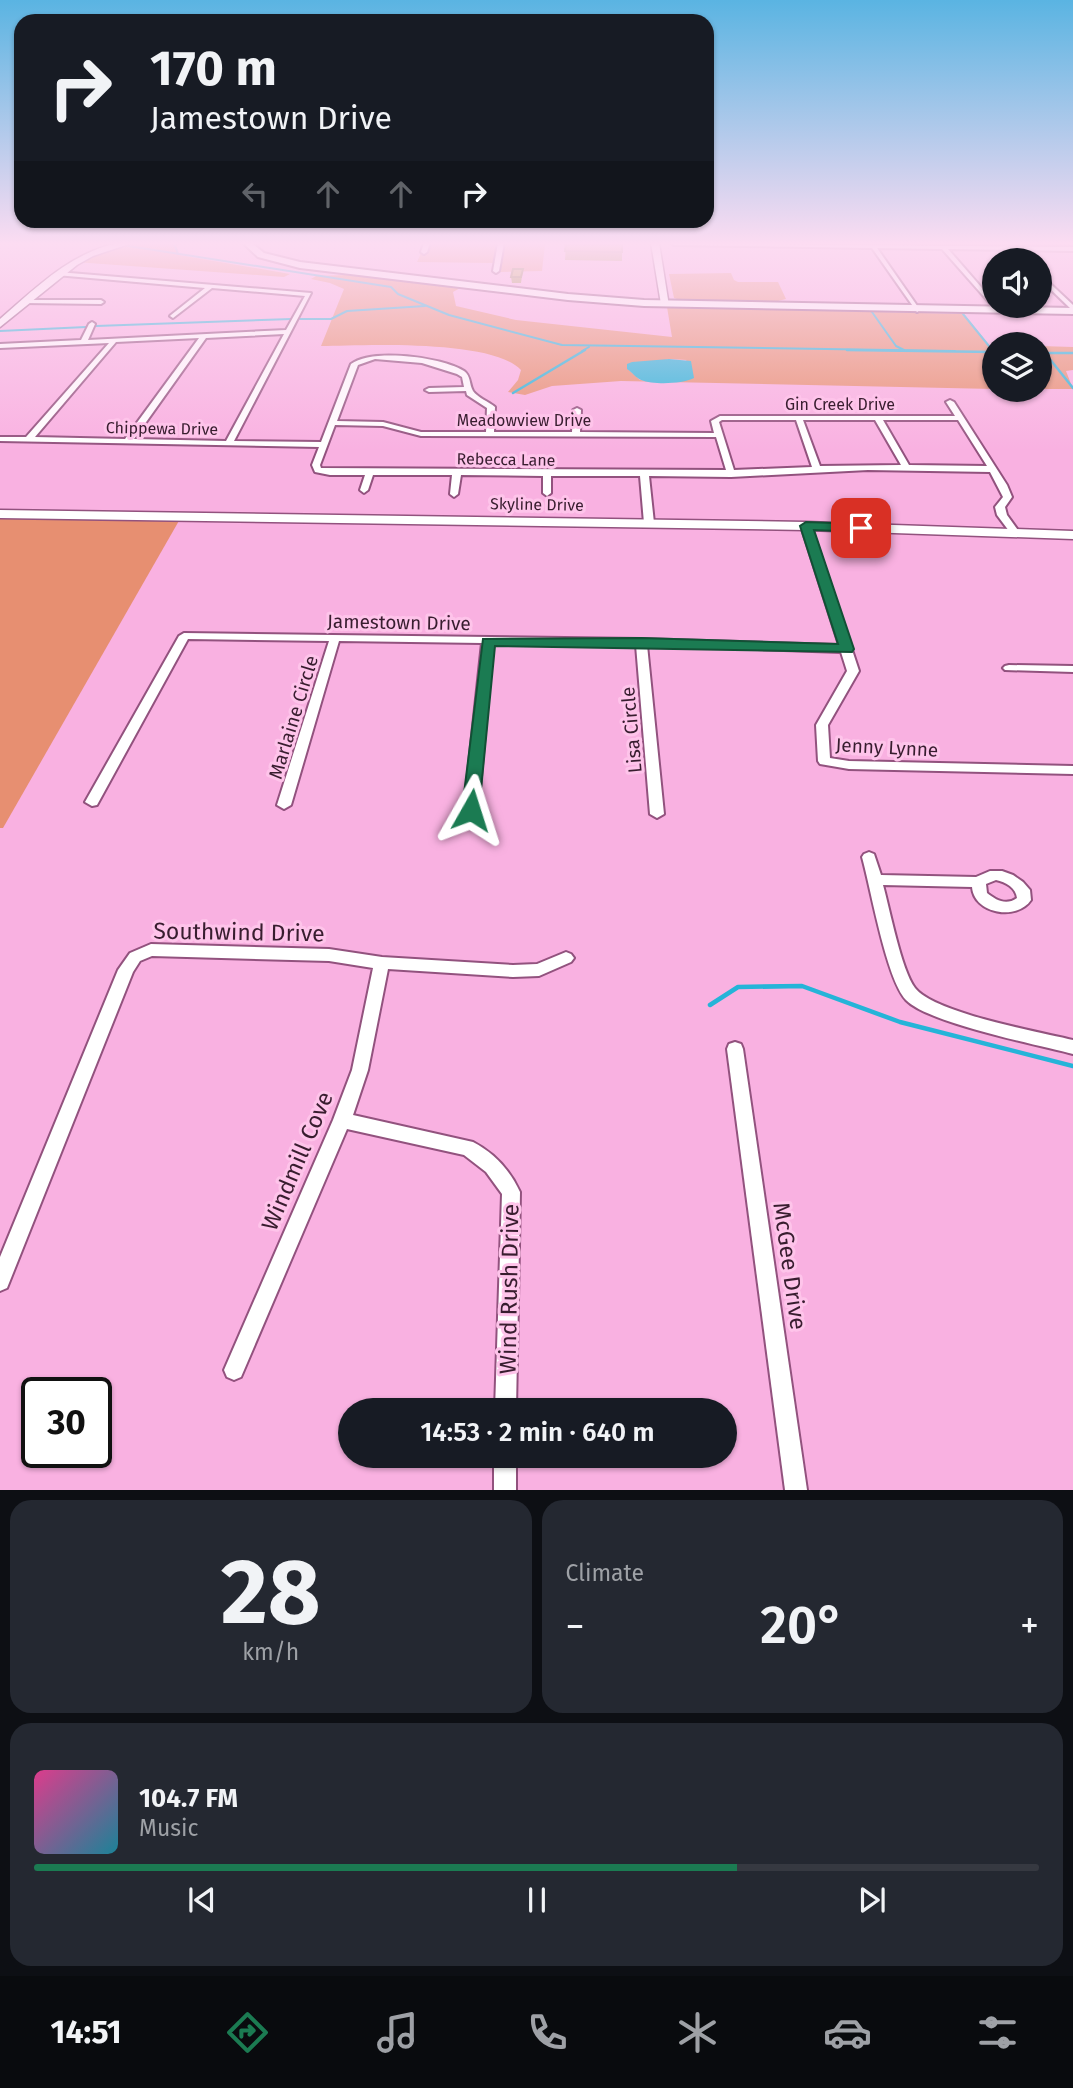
<!DOCTYPE html>
<html lang="en">
<head>
<meta charset="utf-8">
<style>
	:root { --surface:#171b24; --page:#242831; --text:#f1f3f6; --muted:#9ea1a6; --line:#363941; --accent:#1b7b52 }
	body { margin:0; font-family:"Fira Sans",sans-serif; background:var(--page); color:var(--text); height:100vh; display:flex; flex-direction:column; font-size:26px; white-space:nowrap }
	* { box-sizing:border-box; margin:0 }
	p { font-size:23px; color:var(--muted) }
	.icon { flex:none; width:38px; height:38px; fill:none; stroke:currentColor; stroke-width:2; stroke-linecap:round; stroke-linejoin:round }
	.map { position:relative; height:1490px; overflow:hidden }
	.panel { display:flex; flex-direction:column; gap:10px; padding:10px; background:#0d0f14; flex:1 }
	.panel>* { flex:none }
	.banner { position:absolute; left:14px; top:14px; width:700px; height:214px; border-radius:21px; box-shadow:0 2px 5px #0004; background:#171b24; color:var(--text); overflow:hidden }
	.controls { position:absolute; left:982px; top:248px; display:grid; gap:14px }
	.controls a { display:grid; place-items:center; width:70px; height:70px; border-radius:50%; background:var(--surface); box-shadow:0 2px 5px #0004; font-size:35px }
	.speed { position:absolute; left:21px; top:1377px; display:flex; gap:14px; font-size:35px; font-weight:700; text-align:center }
	.speed>* { display:grid; place-content:center; width:91px; height:91px; border-radius:50%; background:var(--surface); box-shadow:0 2px 5px #0004; line-height:1 }
	.speed .limit { border:4px solid #111; border-radius:10px; background:#fff; color:#111 }
	.pin { position:absolute; display:grid; place-items:center; width:60px; height:60px; color:#fff; margin:-30px; border-radius:14px; box-shadow:0 4px 10px #0006 }
	.me { position:absolute; width:77px; margin:-38px; rotate:6deg; stroke-linejoin:round; filter:drop-shadow(0 0 5px #0008) }
	.turn { display:flex; align-items:center; gap:24px; height:147px; padding:0 21px; font-size:32px }
	.turn .icon { width:91px; height:91px; stroke-width:2.5 }
	.turn b { display:block; font-size:49px; line-height:60px }
	.lanes { display:flex; align-items:center; height:66px; padding:0 21px; background:#0003; justify-content:center; gap:35px; direction:ltr }
	.lanes .off { opacity:.35 }
	.big { font-size:52px; font-weight:600; line-height:1.1 }
	.panel .tile { flex:1; display:flex; flex-direction:column; justify-content:center; gap:10px; min-width:0; padding:0 24px; border-radius:21px; background:var(--page) }
	.panel .dial { align-items:center; gap:0 }
	.dial b { font-size:91px; line-height:1 }
	.song { display:flex; align-items:center; gap:21px }
	.cover { width:84px; height:84px; border-radius:10px; background:linear-gradient(135deg,hsl(330 70% 55%),hsl(190 70% 35%)) }
	.played { height:7px; border-radius:4px; background:linear-gradient(90deg,var(--accent) 70%,var(--line) 70%) }
	.keys { display:flex; justify-content:space-around; direction:ltr }
	.heat { display:flex; justify-content:space-between; align-items:center; font-size:38px; direction:ltr }
	.panel .tiles { flex:1; display:grid; gap:10px; grid-template-columns:1fr 1fr }
	.tile:last-child { grid-column:span 2 }
	.trip { position:absolute; left:338px; top:1398px; width:399px; height:70px; border-radius:35px; background:var(--surface); box-shadow:0 2px 5px #0004; font-weight:600; line-height:70px; text-align:center }
	.menu { display:flex; height:112px; justify-content:space-around; align-items:center; background:#090b0e; color:var(--muted) }
	.menu .icon { width:49px; height:49px }
	.menu .current { color:var(--accent) }
	.menu b { font-size:32px; color:var(--text) }
	.map>svg:first-child { display:block }
	.green { fill:#e78f71; fill-rule:evenodd }
	.water { fill:#25b4d8 }
	.lines { fill:none; stroke-linecap:round; stroke-linejoin:round }
	.stream-far2 { stroke:#25b4d8; stroke-width:2 }
	.stream-far1 { stroke:#25b4d8; stroke-width:2.5 }
	.stream { stroke:#25b4d8; stroke-width:4.5 }
	.street-casing { stroke:#92527e; stroke-width:4 }
	.secondary-casing { stroke:#92527e; stroke-width:3 }
	.primary-casing { stroke:#92527e; stroke-width:4 }
	.street { fill:#fff; fill-rule:evenodd }
	.secondary { fill:#fff; fill-rule:evenodd }
	.primary { fill:#fff; fill-rule:evenodd }
	.wall { fill:#9b8c34 }
	.building { fill:#b4a33c; stroke:#7e722a; stroke-width:2 }
	.route { fill:#1b7b52; stroke:#125035; stroke-width:2 }
	.labels { text-anchor:middle; stroke-width:6; stroke-linejoin:round; paint-order:stroke }
	.far-street-label { font-size:16px; fill:#381d2f; stroke:#fec4ea }
	.street-label { font-size:19px; fill:#381d2f; stroke:#fec4ea }
	.near-street-label { font-size:23px; fill:#381d2f; stroke:#fec4ea }
</style>
</head>
<body>
<div class="map">
<svg width="1073" height="1490" viewBox="0 0 1073 1490">
	<rect width="100%" height="100%" fill="#f9b1e1"/>
	<g class="green">
		<path d="M137 243H180L177 247 179 255 290 274 284 277 75 262 88 255Z"/>
		<path d="M430 243H498L495 263 417 262 421 253 428 252Z"/>
		<path d="M504 244H545L542 271 499 272Z"/>
		<path d="M731 273 734 280 738 282H778L786 299 774 302 680 300 674 298 669 274Z"/>
		<path d="M346 275 462 287 453 292 456 306 516 320 672 337 667 307 964 314 990 346H994V389L621 381 552 386 525 395 508 392 518 380 521 370C493 339 364 345 321 346L344 289 330 283 311 279 316 276ZM669 359 687 360 648 381 640 380 628 369Z"/>
		<path d="M1040 346 1073 347V370L1066 371 1073 389H1040Z"/>
		<path d="M0 517 180 519 3 828H0Z"/>
	</g>
	<path class="water" d="M669 359 691 361 694 378C682 384 654 385 641 380 636 378 632 372 627 369V364L632 362Z"/>
	<g class="lines">
		<g class="stream-far2">
			<path d="M174 243 178 254"/>
			<path d="M122 245 391 287 398 294 449 315 562 345 955 351"/>
			<path d="M872 312 896 346 904 350"/>
			<path d="M963 314 993 351"/>
			<path d="M300 319H331L347 311 425 306"/>
			<path d="M96 326 291 319"/>
			<path d="M0 331 86 327"/>
			<path d="M582 351 589 347"/>
		</g>
		<g class="stream-far1">
			<path d="M847 350 994 352"/>
			<path d="M992 350 994 352"/>
			<path d="M1040 353H1073"/>
			<path d="M1045 353 1073 388"/>
			<path d="M513 393 585 350"/>
		</g>
		<path class="stream" d="M710 1005 738 987 802 986 900 1022 1073 1066"/>
		<g class="street-casing">
			<g id="street">
				<path d="M424 243H430L427 252 424 254 421 252Z"/>
				<path d="M498 243H504L499 271 496 273 493 271Z"/>
				<path d="M671 243 1073 247V251L948 249 994 302V306H997L994 308 942 249 877 248 920 310 917 312 872 248 674 245Z"/>
				<path d="M58 272 311 293 234 441 321 442 351 364C372 348 442 357 464 371 471 376 469 384 473 391 477 397 489 402 495 407L494 432H572L573 410 577 408 581 410 580 432 714 433 711 421 720 416H955L946 402 950 400 954 402 1007 485 1012 497 1005 507 1007 515 1020 533 1015 536 1012 535 997 515 995 507 1003 497 990 472 868 470 731 477 649 476 654 523 649 526 644 523 640 476H551V493L547 496 543 493V476L461 475 458 494 454 497 450 494 452 475H373L368 490 364 493 360 490 365 475H330L315 472 312 465 319 447 0 441V437H26L109 343 0 348V344L81 340 89 324 92 322 95 324 88 340 286 330 305 296 212 288 173 318 170 316 171 315 205 288 56 275ZM284 334 226 441 134 439 206 338ZM199 338 125 439 35 437 116 342ZM375 359 422 363 457 374 462 377 464 387 429 388 425 390 429 392 466 391 467 395 487 408 486 432H421L383 422 337 421 358 365ZM722 420H796L812 467 734 470 719 422ZM803 420H875L901 465 820 466ZM883 420H958L987 466 909 465ZM335 425 383 426 421 436 716 437 726 470 321 468 320 465Z"/>
				<path d="M1040 274 1073 305V311L1040 279Z"/>
				<path d="M26 300H101L104 302 101 304 24 303Z"/>
				<path d="M806 523 811 526 859 671 828 725 830 758 849 761 1073 766V774L849 769 820 764 818 761 816 725 847 671 841 652 647 645 664 814 657 818 650 814 636 645 493 643 478 810 471 814 464 810 482 643 339 641 291 805 284 809 277 805 329 641 188 639 97 805 92 806 85 802 179 636 184 633 641 639 839 645 801 526Z"/>
				<path d="M1009 665 1073 666V672L1005 670 1003 668 1005 666Z"/>
				<path d="M869 852 874 854 881 875 976 877 990 871H1002L1013 875 1023 882 1030 890 1031 900C1017 921 974 914 972 887L883 885C890 910 901 969 915 988 934 1013 1040 1032 1073 1040V1054C1038 1045 928 1023 906 1000 886 978 871 889 862 857L864 854ZM996 880C1006 882 1016 888 1017 898 1006 906 996 900 987 893L986 884Z"/>
				<path d="M151 944 329 949 382 957 513 965 537 964 566 952 571 954 574 958 571 962 539 976 513 977 388 969 368 1070 353 1115 473 1142C494 1153 510 1170 520 1192L516 1410H495L502 1194 486 1172 464 1155 347 1129 241 1377 234 1380 227 1377 224 1370 333 1120 352 1070 373 968 329 961 152 956 140 961 133 972 7 1288 0 1291V1257L118 970 130 953Z"/>
				<path d="M735 1042 741 1044 743 1049 807 1490H785L727 1049 729 1044Z"/>
				<rect x="494" y="1456" width="22" height="34"/>
			</g>
		</g>
		<g class="secondary-casing">
			<g id="secondary">
				<path d="M118 243H132L93 256 77 265 0 327V319C36 288 70 253 118 243Z"/>
				<path d="M651 243H659L669 306 661 304Z"/>
				<path d="M0 510 806 522 1073 531V539L806 530 0 518Z"/>
			</g>
		</g>
		<g class="primary-casing">
			<path id="primary" d="M243 243H252L264 253 300 262 568 294 644 300 1073 308V314L644 306 568 300 300 268 258 257Z"/>
		</g>
		<use href="#street" class="street"/>
		<use href="#secondary" class="secondary"/>
		<use href="#primary" class="primary"/>
	</g>
	<g class="wall">
		<path d="M566 243 622 252V261L565 260Z"/>
		<path d="M523 269 521 283H512L511 277Z"/>
	</g>
	<g class="building">
		<path d="M566 243H622V252L565 251Z"/>
		<path d="M513 269H523L521 277H511Z"/>
	</g>
	<linearGradient id="sky" x2="0" y2="1"><stop stop-color="#5ab4e2"/><stop offset="0.54" stop-color="#fcdcf2"/><stop offset="1" stop-color="#fcdcf2" stop-opacity="0"/></linearGradient>
	<rect width="1073" height="451" fill="url(#sky)"/>
	<path class="route" d="M806 522 861 524 867 528 861 532 814 530 854 649 852 652 495 646 479 810 471 816 465 814 462 810 483 639 641 638 838 644 800 526Z"/>
	<g class="labels">
		<g class="far-street-label">
			<text x="840" y="410">Gin Creek Drive</text>
			<text x="524" y="426">Meadowview Drive</text>
			<text transform="translate(162 428) rotate(1)" y="6">Chippewa Drive</text>
			<text transform="translate(506 459) rotate(1)" y="6">Rebecca Lane</text>
			<text transform="translate(537 504) rotate(1)" y="6">Skyline Drive</text>
		</g>
		<g class="street-label">
			<text transform="translate(399 622) rotate(1)" y="7">Jamestown Drive</text>
			<text transform="translate(293 717) rotate(-73)" y="7">Marlaine Circle</text>
			<text transform="translate(631 730) rotate(-95)" y="7">Lisa Circle</text>
			<text transform="translate(887 747) rotate(3)" y="7">Jenny Lynne</text>
		</g>
		<g class="near-street-label">
			<text transform="translate(239 932) rotate(1)" y="8">Southwind Drive</text>
			<text transform="translate(297 1161) rotate(-67)" y="8">Windmill Cove</text>
			<text transform="translate(790 1266) rotate(82)" y="8">McGee Drive</text>
			<text transform="translate(509 1289) rotate(-89)" y="8">Wind Rush Drive</text>
		</g>
	</g>
</svg>
<div class="controls">
<a><svg class="icon" aria-label="sound" viewBox="0 0 24 24"><path d="M4 9h4l5-4v14l-5-4H4zM17 9q2 3 0 6"/></svg></a>
<a><svg class="icon" aria-label="layers" viewBox="0 0 24 24"><path d="M12 4l9 5-9 5-9-5zM3 14l9 5 9-5"/></svg></a>
</div>
<div class="speed"><div class="limit">30</div></div>
<div class="pin" style="left:861px;top:528px;background:#d93025"><svg class="icon" aria-label="arrive" viewBox="0 0 24 24"><path d="M6 21V4h12l-3 4 3 4H6"/></svg></div>
<svg class="me" style="left:471px;top:810px" viewBox="-20 -20 40 40"><path d="M0-17L14 15 0 8-14 15z" fill="#1b7b52" stroke="#fff" stroke-width="4"/></svg>
<div class="trip">14:53 · 2 min · 640 m</div>
<div class="banner">
<div class="turn"><svg class="icon" aria-label="right" viewBox="0 0 24 24"><path d="M7 20v-9h11M14 6l5 5-5 5"/></svg><div><b>170 m</b>Jamestown Drive</div></div>
<div class="lanes"><svg class="icon off" aria-label="left" viewBox="0 0 24 24"><path d="M17 20v-9H6M10 6l-5 5 5 5"/></svg><svg class="icon off" aria-label="ahead" viewBox="0 0 24 24"><path d="M12 20V5M6 11l6-6 6 6"/></svg><svg class="icon off" aria-label="ahead" viewBox="0 0 24 24"><path d="M12 20V5M6 11l6-6 6 6"/></svg><svg class="icon" aria-label="right" viewBox="0 0 24 24"><path d="M7 20v-9h11M14 6l5 5-5 5"/></svg></div>
</div>
</div>
<section class="panel">
<div class="tiles">
<div class="tile dial"><b>28</b><p>km/h</p></div>
<div class="tile"><p>Climate</p>
<div class="heat"><a>−</a><b class="big">20°</b><a>+</a></div>
</div>
<div class="tile">
<div class="song"><i class="cover"></i><div><b>104.7 FM</b><p>Music</p></div></div>
<div class="played"></div>
<div class="keys"><svg class="icon" aria-label="previous" viewBox="0 0 24 24"><path d="M18 5L8 12l10 7zM5 5v14"/></svg><svg class="icon" aria-label="pause" viewBox="0 0 24 24"><path d="M8 5v14M16 5v14"/></svg><svg class="icon" aria-label="next" viewBox="0 0 24 24"><path d="M6 5l10 7-10 7zM19 5v14"/></svg></div>
</div>
</div>
</section>
<nav class="menu">
<b>14:51</b>
<svg class="icon current" aria-label="directions" viewBox="0 0 24 24"><path d="M12 3l9 9-9 9-9-9zM9 14v-3h6M13 9l2 2-2 2"/></svg>
<svg class="icon" aria-label="music" viewBox="0 0 24 24"><path d="M9 18V5l10-2v13"/><circle cx="6" cy="18" r="3"/><circle cx="16" cy="16" r="3"/></svg>
<svg class="icon" aria-label="phone" viewBox="0 0 24 24"><path d="M5 4h4l2 5-3 2q2 4 5 5l2-3 5 2v4C11 20 4 13 5 4z"/></svg>
<svg class="icon" aria-label="climate" viewBox="0 0 24 24"><path d="M12 3v18M4 7l16 10M4 17L20 7"/></svg>
<svg class="icon" aria-label="car" viewBox="0 0 24 24"><path d="M5 17H2v-5l4-1 3-4h7l3 4 3 1v5h-3M9 17h6M6 11h13"/><circle cx="7" cy="17" r="2"/><circle cx="17" cy="17" r="2"/></svg>
<svg class="icon" aria-label="filters" viewBox="0 0 24 24"><path d="M4 7h16M4 17h16"/><circle cx="9" cy="7" r="2"/><circle cx="15" cy="17" r="2"/></svg>
</nav>
</body>
</html>
